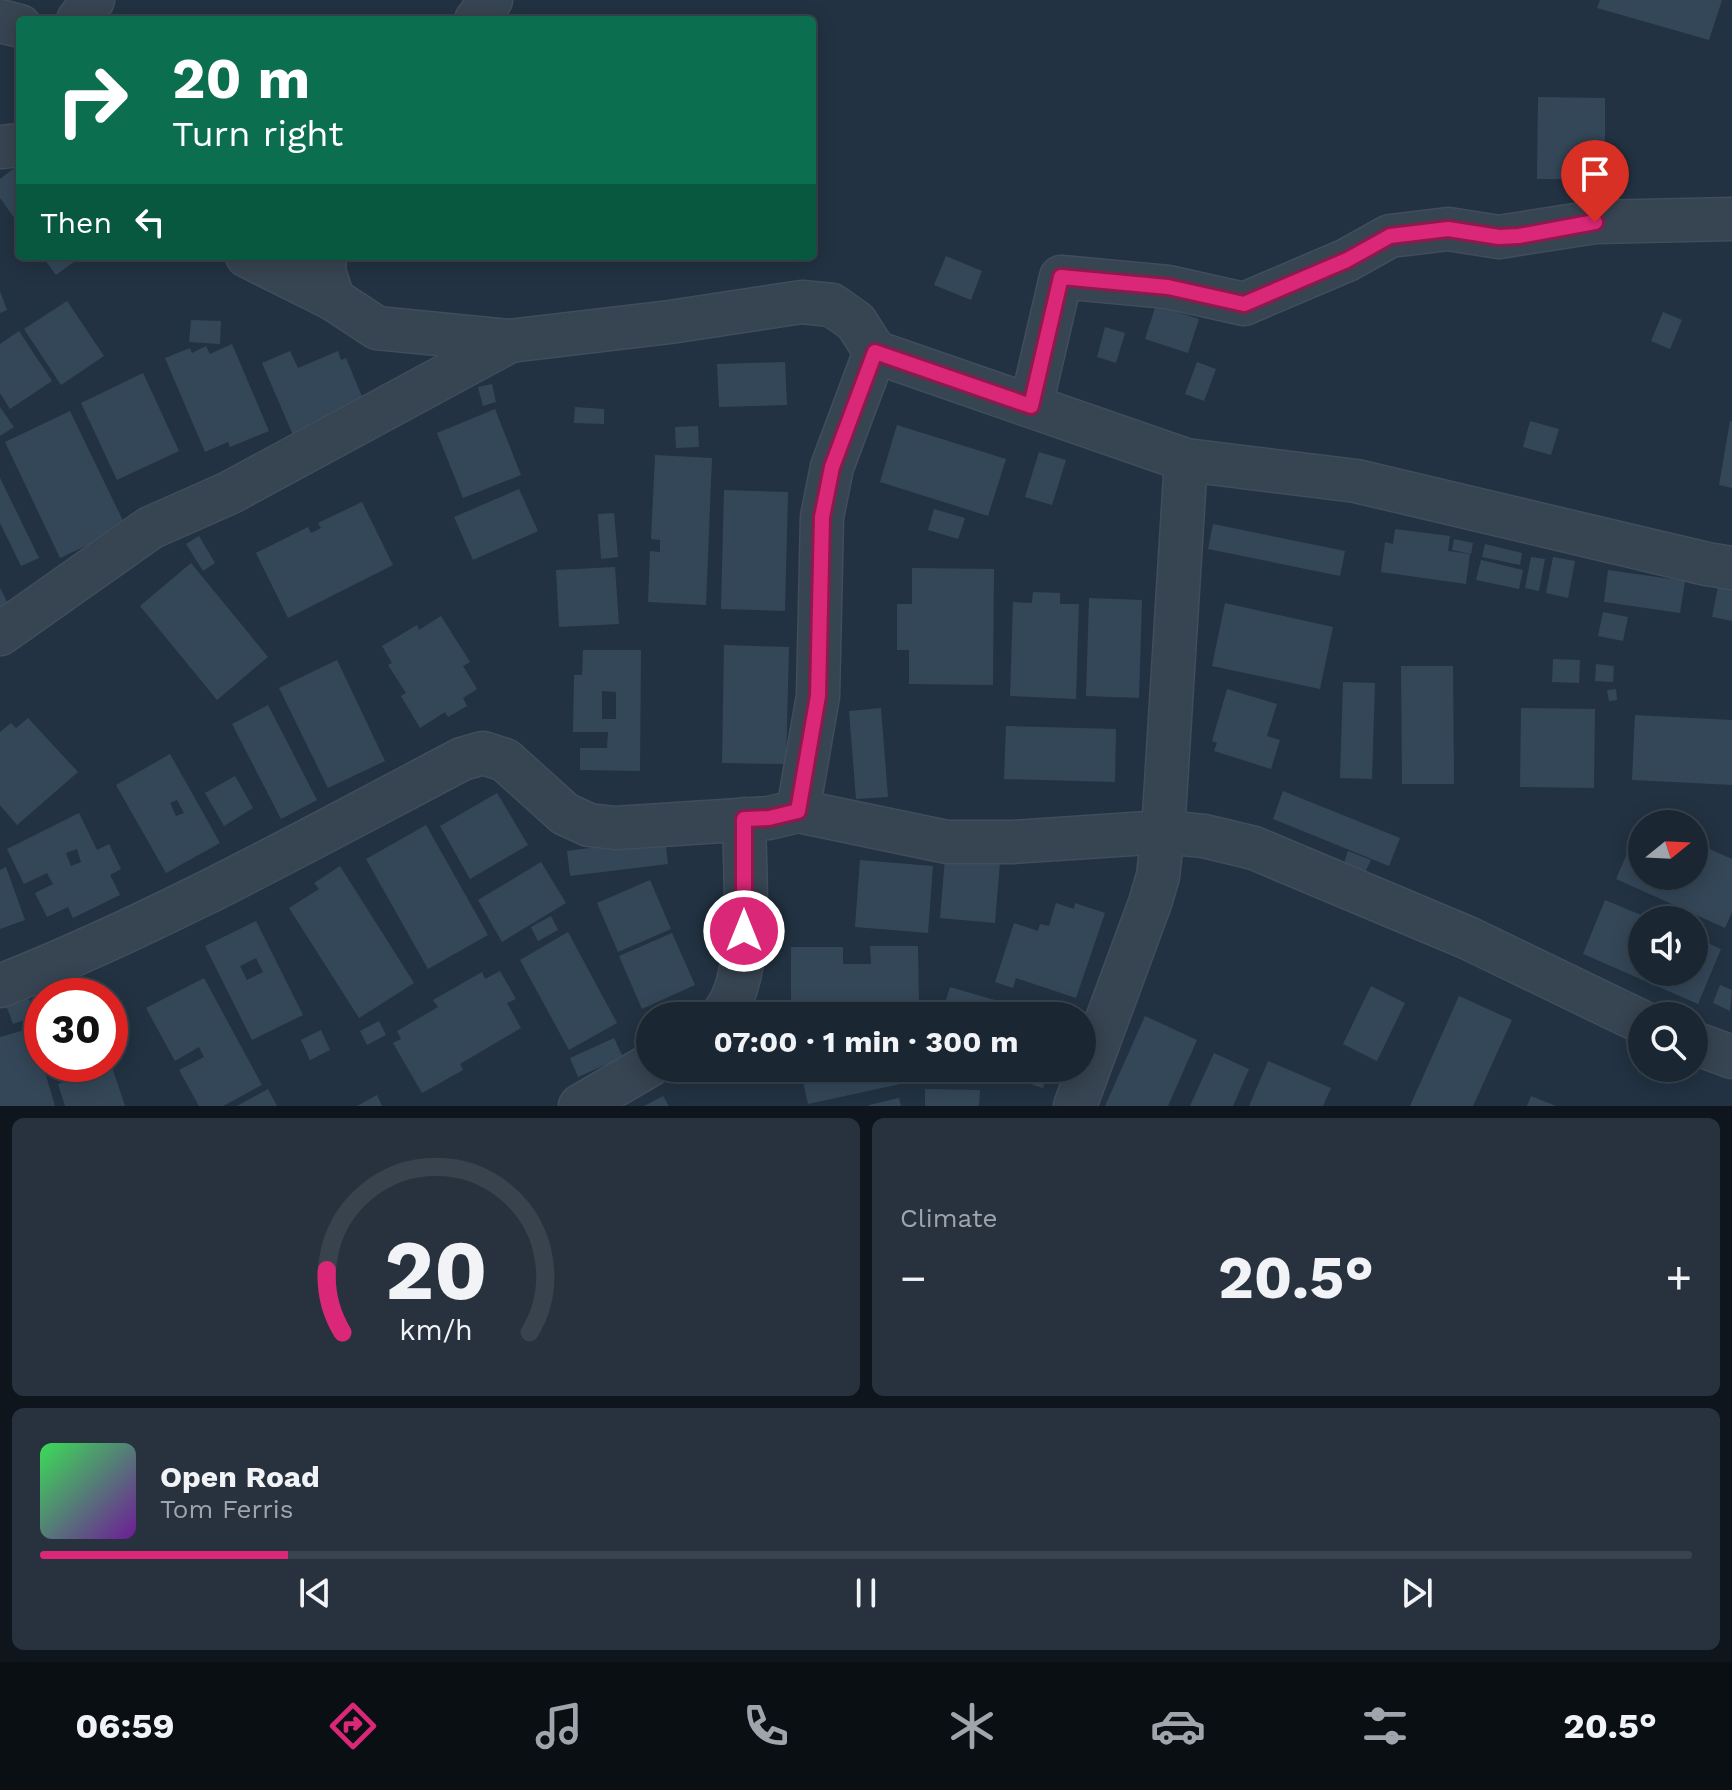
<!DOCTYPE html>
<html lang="en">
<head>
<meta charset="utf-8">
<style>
	:root { --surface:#1a2632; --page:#27323e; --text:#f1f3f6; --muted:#9fa5ac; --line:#38434d; --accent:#db2777 }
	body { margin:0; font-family:"Work Sans",sans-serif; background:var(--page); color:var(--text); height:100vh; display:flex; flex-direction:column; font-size:30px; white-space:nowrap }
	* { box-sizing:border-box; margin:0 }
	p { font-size:26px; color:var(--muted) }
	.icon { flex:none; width:44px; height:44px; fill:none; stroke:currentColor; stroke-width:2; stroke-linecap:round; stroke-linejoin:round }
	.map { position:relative; height:1106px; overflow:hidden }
	.details { display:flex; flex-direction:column; gap:12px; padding:12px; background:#0e151c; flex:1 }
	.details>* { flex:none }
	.top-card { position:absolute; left:16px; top:16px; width:800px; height:244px; border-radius:8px; box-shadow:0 4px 20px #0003,0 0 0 2px var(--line); background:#0b6e4f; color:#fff; overflow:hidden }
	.needle { width:52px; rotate:72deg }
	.controls { position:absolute; left:1628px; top:810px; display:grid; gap:16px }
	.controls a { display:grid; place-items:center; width:80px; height:80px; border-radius:50%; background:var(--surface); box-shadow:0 4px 20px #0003,0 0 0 2px var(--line); font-size:40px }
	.speed { position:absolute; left:24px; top:978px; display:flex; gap:16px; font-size:40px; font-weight:700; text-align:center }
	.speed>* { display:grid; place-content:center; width:104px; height:104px; border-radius:50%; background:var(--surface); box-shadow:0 4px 20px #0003,0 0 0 2px var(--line); line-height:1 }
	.speed .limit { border:12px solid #d22; background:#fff; color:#111 }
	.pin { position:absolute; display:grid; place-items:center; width:68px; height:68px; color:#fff; margin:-82px -34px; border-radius:50% 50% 50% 0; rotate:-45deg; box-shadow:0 0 8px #0007 }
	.pin .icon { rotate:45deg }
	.me { position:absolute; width:88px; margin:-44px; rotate:0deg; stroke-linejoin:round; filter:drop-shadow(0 0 6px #0008) }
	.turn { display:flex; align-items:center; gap:28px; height:168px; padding:0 24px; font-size:36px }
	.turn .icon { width:104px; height:104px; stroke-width:2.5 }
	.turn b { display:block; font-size:56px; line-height:68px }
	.then { display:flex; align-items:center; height:76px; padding:0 24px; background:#0003; gap:16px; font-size:30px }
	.big { font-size:60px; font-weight:700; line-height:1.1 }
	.details .widget { flex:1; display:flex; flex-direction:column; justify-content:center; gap:12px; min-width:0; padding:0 28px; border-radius:12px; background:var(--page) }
	.details .dial { align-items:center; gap:0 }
	.dial svg { height:208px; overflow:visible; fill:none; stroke:var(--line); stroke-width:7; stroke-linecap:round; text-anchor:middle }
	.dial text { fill:var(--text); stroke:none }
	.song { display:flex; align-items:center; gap:24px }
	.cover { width:96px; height:96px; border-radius:12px; background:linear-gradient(135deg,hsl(130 70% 55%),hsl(280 70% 35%)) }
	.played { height:8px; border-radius:4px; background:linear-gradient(90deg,var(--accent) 15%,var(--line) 15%) }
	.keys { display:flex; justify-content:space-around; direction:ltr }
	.heat { display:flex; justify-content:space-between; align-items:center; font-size:44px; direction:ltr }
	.details .tiles { flex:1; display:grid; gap:12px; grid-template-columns:1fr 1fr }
	.widget:last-child { grid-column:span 2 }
	.trip { position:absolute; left:636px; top:1002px; width:460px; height:80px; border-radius:40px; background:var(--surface); box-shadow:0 4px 20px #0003,0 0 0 2px var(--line); font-weight:700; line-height:80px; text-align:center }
	.tabs { display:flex; height:128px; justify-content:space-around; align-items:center; background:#0a0f14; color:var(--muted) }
	.tabs .icon { width:56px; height:56px }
	.tabs .active { color:var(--accent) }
	.tabs b { font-size:36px; color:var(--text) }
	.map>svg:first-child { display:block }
	.building { fill:#344758; fill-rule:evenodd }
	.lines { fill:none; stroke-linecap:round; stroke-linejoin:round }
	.minor-casing { stroke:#404d5a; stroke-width:45 }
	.minor { stroke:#374451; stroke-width:42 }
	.route-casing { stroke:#8e194d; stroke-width:20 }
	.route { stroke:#db2777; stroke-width:14 }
</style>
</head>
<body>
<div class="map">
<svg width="1732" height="1106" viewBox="0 0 1732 1106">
	<rect width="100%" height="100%" fill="#223242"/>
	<g class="building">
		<path d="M1600 0H1722L1709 40 1597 8Z"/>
		<path d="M1538 97 1605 98V179H1537Z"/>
		<path d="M13 169 20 179V226L0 198V179Z"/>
		<path d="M42 256H76L78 259 56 275Z"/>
		<path d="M946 256 982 271 971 300 934 285Z"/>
		<path d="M0 291 7 310 0 313Z"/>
		<path d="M67 301 104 356 61 385 24 329Z"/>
		<path d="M1156 305 1199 319 1188 353 1145 339Z"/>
		<path d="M1663 312 1682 320 1670 349 1651 341Z"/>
		<path d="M191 320 221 321 220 344 189 342Z"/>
		<path d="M1105 327 1125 333 1116 363 1097 357Z"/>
		<path d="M19 331 52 381 10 409 0 393V344Z"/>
		<path d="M232 344 269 431 230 447 228 442 205 452 165 358 190 348 192 353 206 346 210 354Z"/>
		<path d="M290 351 298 368 338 351 341 360 346 358 365 404 293 435 262 363Z"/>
		<path d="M785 362 787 405 719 407 717 364Z"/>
		<path d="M1197 362 1216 369 1204 401 1185 394Z"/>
		<path d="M143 373 179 451 117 480 81 403Z"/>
		<path d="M492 384 496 402 483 406 478 387Z"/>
		<path d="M0 407 14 427 0 436Z"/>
		<path d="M575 407 604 409V424L574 423Z"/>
		<path d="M495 409 521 475 463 498 437 433Z"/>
		<path d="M70 411 126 527 60 558 5 442Z"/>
		<path d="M1530 421 1559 429 1551 455 1523 447Z"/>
		<path d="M1730 421H1732V488L1719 485Z"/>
		<path d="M897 425 1006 459 988 516 880 482Z"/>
		<path d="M698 426 699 447 676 448 675 427Z"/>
		<path d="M1039 452 1066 460 1052 505 1025 497Z"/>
		<path d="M655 455 712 458 706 605 648 602 650 551 660 552V540L651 539Z"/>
		<path d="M0 478 39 558 21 566 0 523Z"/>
		<path d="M519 489 538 531 473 560 454 517Z"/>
		<path d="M724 490 788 492 785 611 721 609Z"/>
		<path d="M362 502 393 565 288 618 256 553 308 527 311 533 321 528 318 523Z"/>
		<path d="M934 509 965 518 958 539 928 530Z"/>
		<path d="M614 513 618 557 601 559 598 514Z"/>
		<path d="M1213 524 1345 551 1340 576 1208 549Z"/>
		<path d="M1395 529 1450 536 1448 551 1470 554 1466 584 1381 572 1385 542 1393 544Z"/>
		<path d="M199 536 215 563 203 571 186 544Z"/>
		<path d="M1454 539 1473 543 1471 554 1452 550Z"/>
		<path d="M1485 544 1522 553 1520 565 1482 557Z"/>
		<path d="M1531 557 1545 559 1539 591 1525 588Z"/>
		<path d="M1553 557 1575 561 1568 598 1546 593Z"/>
		<path d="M1481 560 1523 570 1519 589 1476 580Z"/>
		<path d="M191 563 268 657 217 700 140 606Z"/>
		<path d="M615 567 619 624 559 627 556 570Z"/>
		<path d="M912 568 994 569 993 685 909 684V650H897V604H912Z"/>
		<path d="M1608 570 1685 581 1680 613 1604 602Z"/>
		<path d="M1718 587 1732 590V621L1712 617Z"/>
		<path d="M0 588 11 609 0 615Z"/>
		<path d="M1033 592 1060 593V604H1079L1076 699 1010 696 1013 602 1032 603Z"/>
		<path d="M1089 598 1142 600 1139 698 1086 696Z"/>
		<path d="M1225 603 1333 627 1320 689 1212 666Z"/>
		<path d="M1603 612 1628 617 1623 641 1598 636Z"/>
		<path d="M441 616 470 662 463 666 477 689 463 698 467 706 448 717 445 712 420 728 401 696 406 693 388 665 392 663 382 646 417 625 419 630Z"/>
		<path d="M724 645 789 647 786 764 722 763Z"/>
		<path d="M583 650H641L640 771 580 770V748H607L608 732H573L574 675H582ZM602 691 616 692V719H602Z"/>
		<path d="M1553 659 1580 660 1579 683 1552 682Z"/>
		<path d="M337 660 385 761 328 788 279 688Z"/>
		<path d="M1596 664 1614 666 1613 682 1595 681Z"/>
		<path d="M1401 666H1453L1454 784H1402Z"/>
		<path d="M1343 682 1375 683 1372 779 1340 778Z"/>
		<path d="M1227 689 1277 704 1267 736 1280 740 1271 769 1214 751 1217 743 1212 741Z"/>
		<path d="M1616 689 1617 700 1609 701 1607 690Z"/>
		<path d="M268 705 317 800 281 819 232 724Z"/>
		<path d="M881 708 888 797 856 799 849 711Z"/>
		<path d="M1521 708 1595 709 1594 788 1520 787Z"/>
		<path d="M1635 715 1732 720V785L1632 780Z"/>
		<path d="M28 718 78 772 17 825 0 805V732L11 723 16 728Z"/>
		<path d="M1006 726 1116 729 1115 782 1004 779Z"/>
		<path d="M170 754 220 843 166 873 116 785ZM177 800 184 813 176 816 170 803Z"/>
		<path d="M235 776 253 808 224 826 205 793Z"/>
		<path d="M1283 791 1400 838 1389 866 1273 819Z"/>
		<path d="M497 793 528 845 470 879 440 826Z"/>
		<path d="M79 813 97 850 109 844 121 869 110 875 120 895 73 918 68 907 47 917 35 893 53 884 47 873 24 884 7 849ZM77 849 81 862 71 866 66 853Z"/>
		<path d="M426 825 488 935 428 969 366 859Z"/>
		<path d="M665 838 668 864 570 876 567 851Z"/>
		<path d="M1642 841V876H1694V842L1732 859V912L1725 928 1616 879 1632 842 1640 846Z"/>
		<path d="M1348 851 1371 860 1365 872 1344 863Z"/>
		<path d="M945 857 1000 862 995 923 940 918Z"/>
		<path d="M860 860 933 866 928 933 855 927Z"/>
		<path d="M541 862 566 903 502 942 478 900Z"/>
		<path d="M340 866 414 983 359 1018 289 908 319 889 314 883Z"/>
		<path d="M6 867 25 920 0 929V870Z"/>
		<path d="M650 880 671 929 618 952 597 903Z"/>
		<path d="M1605 900 1653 920H1642V972H1694V937L1721 949 1698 1004 1583 954Z"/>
		<path d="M1056 903 1074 909 1075 903 1105 913 1076 998 1016 978 1013 988 995 982 1014 923 1038 931 1040 924 1049 926Z"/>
		<path d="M551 916 558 930 538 941 531 927Z"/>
		<path d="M256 921 303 1015 252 1040 205 946ZM256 958 263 972 247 980 240 966Z"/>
		<path d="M568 932 617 1023 569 1050 520 960Z"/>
		<path d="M672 933 695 985 642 1009 619 956Z"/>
		<path d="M870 946H918L919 1005 791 1006V947H843V964H871Z"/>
		<path d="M500 971 516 999 507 1003 521 1028 460 1064 463 1070 422 1093 393 1043 401 1039 397 1031 438 1007 433 1000 482 972 485 979Z"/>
		<path d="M204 978 262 1085 223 1106H199L179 1070 204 1057 199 1047 175 1061 146 1008Z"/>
		<path d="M1720 985 1732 990 1730 1011 1713 1003Z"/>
		<path d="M1371 986 1405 1003 1377 1061 1343 1044Z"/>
		<path d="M950 987 1046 1015V1016H941Z"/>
		<path d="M1459 996 1512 1020 1473 1106H1410Z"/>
		<path d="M28 997 35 1016 13 1024 6 1005Z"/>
		<path d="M1145 1016 1197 1040 1168 1106H1105Z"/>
		<path d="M379 1021 386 1035 367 1045 360 1031Z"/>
		<path d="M32 1028 55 1106H0V1037Z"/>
		<path d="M321 1030 330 1050 310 1060 301 1040Z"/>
		<path d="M614 1038 623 1057 578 1077 570 1058Z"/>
		<path d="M1214 1053 1249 1069 1233 1106H1190Z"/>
		<path d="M1268 1061 1331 1088 1323 1106H1249Z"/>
		<path d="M103 1064H111L125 1106H65L58 1084 71 1080 69 1075Z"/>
		<path d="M800 1068H902L905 1083 808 1104Z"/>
		<path d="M978 1068H1049L1043 1088Z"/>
		<path d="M268 1089 277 1106H237Z"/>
		<path d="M925 1089 980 1090 979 1106H925Z"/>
		<path d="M377 1095 382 1106H357Z"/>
		<path d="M663 1096 669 1106H644Z"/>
		<path d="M1531 1096 1556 1106H1527Z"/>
		<path d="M899 1098 901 1106H869V1105Z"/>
	</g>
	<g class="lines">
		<g class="minor-casing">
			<g id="minor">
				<path d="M78 20 93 0"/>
				<path d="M476 20 491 0"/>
				<path d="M0 21 20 26"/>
				<path d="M0 147 20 145"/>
				<path d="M247 256 333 299"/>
				<path d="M325 256 324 271 333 299 377 328 510 341 670 322 802 302 832 305 856 322 875 352 1186 460 1356 481 1707 564 1732 568"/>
				<path d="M1031 406 1061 277 1168 287 1244 304 1347 260 1390 236 1448 229 1499 237 1595 222 1732 219"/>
				<path d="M0 634 150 528 229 493 510 341"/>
				<path d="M798 811 818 696 822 517 832 467 875 352"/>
				<path d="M0 986C159 923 310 839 462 759L483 753 505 760 565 814 589 825 616 828 769 818 798 811 947 842H1012L1163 832 1204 836 1254 848 1468 938 1642 1022"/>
				<path d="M721 1016C756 978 744 870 744 819"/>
				<path d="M1694 1043 1732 1057"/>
				<path d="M580 1106 650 1065"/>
				<path d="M1075 1106 1150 903 1158 876 1163 832 1186 460"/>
			</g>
		</g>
		<use href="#minor" class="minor"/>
	</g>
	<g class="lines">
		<g class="route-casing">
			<path id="route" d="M744 931V819L769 818 798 811 818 696 822 517 832 467 875 352 1031 406 1061 277 1168 287 1244 304 1347 260 1390 236 1448 229 1499 237 1519 236 1595 222"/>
		</g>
		<use href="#route" class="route"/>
	</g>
</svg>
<div class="controls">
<a><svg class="needle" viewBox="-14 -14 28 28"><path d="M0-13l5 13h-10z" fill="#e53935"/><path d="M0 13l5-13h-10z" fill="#9fa5ac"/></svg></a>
<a><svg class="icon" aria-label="sound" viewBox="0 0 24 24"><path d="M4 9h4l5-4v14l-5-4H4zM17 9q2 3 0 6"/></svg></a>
<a><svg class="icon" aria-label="search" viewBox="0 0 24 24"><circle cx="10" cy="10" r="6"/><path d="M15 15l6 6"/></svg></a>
</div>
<div class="speed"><div class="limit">30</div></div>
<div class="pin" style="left:1595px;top:222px;background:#d93025"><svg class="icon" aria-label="arrive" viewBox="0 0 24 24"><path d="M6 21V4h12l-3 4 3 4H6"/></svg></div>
<svg class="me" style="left:744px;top:931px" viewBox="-20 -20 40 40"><circle r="17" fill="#db2777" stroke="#fff" stroke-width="3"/><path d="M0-11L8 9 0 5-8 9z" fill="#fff"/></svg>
<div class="trip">07:00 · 1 min · 300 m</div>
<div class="top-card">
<div class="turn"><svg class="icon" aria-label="right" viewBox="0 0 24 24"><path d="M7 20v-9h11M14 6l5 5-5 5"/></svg><div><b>20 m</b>Turn right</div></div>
<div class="then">Then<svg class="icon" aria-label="left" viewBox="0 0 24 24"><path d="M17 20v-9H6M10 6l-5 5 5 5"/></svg></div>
</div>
</div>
<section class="details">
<div class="tiles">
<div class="widget dial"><svg viewBox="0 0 100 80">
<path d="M14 69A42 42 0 1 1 86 69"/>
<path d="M14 69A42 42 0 0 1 8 45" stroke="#db2777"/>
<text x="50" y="56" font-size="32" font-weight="700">20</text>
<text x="50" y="72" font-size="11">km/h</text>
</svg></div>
<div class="widget"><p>Climate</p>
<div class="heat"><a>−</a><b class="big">20.5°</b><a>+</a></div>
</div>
<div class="widget">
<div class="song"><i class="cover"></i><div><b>Open Road</b><p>Tom Ferris</p></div></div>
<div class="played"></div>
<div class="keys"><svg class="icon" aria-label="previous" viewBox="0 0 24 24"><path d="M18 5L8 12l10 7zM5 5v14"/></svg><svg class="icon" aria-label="pause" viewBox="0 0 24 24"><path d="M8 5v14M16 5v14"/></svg><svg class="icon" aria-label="next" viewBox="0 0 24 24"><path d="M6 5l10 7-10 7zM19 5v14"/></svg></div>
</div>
</div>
</section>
<nav class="tabs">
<b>06:59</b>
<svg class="icon active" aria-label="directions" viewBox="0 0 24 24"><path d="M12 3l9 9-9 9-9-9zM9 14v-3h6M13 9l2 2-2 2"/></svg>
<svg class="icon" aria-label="music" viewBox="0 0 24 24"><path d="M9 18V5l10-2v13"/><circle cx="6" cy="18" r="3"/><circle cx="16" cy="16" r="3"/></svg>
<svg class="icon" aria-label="phone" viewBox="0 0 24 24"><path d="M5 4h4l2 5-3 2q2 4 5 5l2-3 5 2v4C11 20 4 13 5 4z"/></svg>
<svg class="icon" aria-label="climate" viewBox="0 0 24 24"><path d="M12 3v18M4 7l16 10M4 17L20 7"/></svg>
<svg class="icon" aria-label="car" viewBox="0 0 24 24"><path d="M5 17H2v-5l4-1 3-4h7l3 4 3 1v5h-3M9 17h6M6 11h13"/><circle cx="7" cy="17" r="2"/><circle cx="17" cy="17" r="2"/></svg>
<svg class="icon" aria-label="filters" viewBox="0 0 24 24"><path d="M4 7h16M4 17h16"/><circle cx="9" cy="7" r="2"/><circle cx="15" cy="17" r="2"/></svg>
<b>20.5°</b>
</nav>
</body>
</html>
